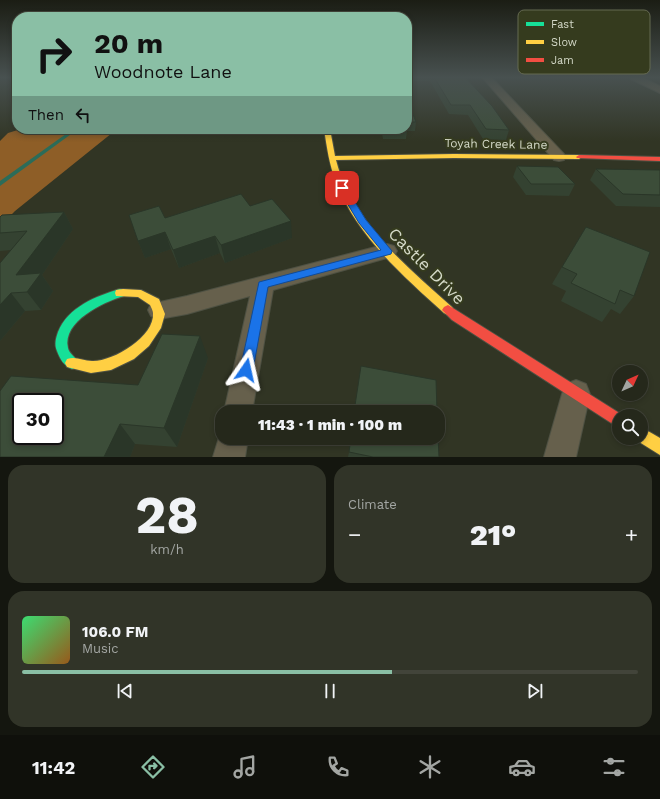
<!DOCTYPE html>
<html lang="en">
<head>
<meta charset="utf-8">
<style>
	:root { --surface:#25281b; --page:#313428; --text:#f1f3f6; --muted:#a3a6a3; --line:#42443a; --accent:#8abfa5 }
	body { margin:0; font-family:"Work Sans",sans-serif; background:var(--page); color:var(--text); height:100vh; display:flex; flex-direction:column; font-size:15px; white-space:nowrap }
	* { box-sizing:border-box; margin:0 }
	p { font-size:13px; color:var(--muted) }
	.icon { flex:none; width:22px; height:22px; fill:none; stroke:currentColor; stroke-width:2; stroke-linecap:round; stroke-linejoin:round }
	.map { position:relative; height:457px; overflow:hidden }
	.side { display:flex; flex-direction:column; gap:8px; padding:8px; background:#14160f; flex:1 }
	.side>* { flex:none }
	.top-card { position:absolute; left:12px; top:12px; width:400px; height:122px; border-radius:16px; box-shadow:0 2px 6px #0003,0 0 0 1px var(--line); background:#8abfa5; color:#111; overflow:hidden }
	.needle { width:26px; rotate:46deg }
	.controls { position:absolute; left:612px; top:365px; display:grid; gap:8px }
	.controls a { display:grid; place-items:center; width:36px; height:36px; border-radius:50%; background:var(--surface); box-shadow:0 2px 6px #0003,0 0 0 1px var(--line); font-size:20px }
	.speed { position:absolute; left:12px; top:393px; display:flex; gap:8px; font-size:20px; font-weight:700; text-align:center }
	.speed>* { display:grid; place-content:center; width:52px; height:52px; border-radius:50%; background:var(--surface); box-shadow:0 2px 6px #0003,0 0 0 1px var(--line); line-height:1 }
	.speed .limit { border:2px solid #111; border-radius:6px; background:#fff; color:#111 }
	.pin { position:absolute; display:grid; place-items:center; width:34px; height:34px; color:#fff; margin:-17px; border-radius:8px; box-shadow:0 2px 6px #0006 }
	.me { position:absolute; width:44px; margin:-22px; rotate:11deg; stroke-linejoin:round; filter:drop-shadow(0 0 3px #0008) }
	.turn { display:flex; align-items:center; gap:14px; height:84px; padding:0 16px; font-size:18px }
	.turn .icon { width:52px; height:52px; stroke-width:2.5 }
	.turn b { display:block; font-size:28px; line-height:34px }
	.then { display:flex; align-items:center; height:38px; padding:0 16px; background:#0003; gap:8px; font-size:15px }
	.big { font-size:30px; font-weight:800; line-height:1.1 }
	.side .tile { flex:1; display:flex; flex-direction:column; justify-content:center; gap:6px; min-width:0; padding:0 14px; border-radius:16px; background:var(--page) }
	.side .dial { align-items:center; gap:0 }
	.dial b { font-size:52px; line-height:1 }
	.song { display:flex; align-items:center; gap:12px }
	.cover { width:48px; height:48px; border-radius:6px; background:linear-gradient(135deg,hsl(140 70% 55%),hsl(30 70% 35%)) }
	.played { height:4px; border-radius:2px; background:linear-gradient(90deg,var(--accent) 60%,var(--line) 60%) }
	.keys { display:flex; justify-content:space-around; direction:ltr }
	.heat { display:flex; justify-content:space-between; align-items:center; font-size:22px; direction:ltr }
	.side .tiles { flex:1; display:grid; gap:8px; grid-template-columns:1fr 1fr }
	.tile:last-child { grid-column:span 2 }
	.trip { position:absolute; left:215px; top:405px; width:230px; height:40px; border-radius:16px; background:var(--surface); box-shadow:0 2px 6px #0003,0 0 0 1px var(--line); font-weight:800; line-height:40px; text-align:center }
	.tabs { display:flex; height:64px; justify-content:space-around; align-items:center; background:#0f100b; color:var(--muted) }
	.tabs .icon { width:28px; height:28px }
	.tabs .on { color:var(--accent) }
	.tabs b { font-size:18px; color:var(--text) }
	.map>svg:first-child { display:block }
	.forest { fill:#8e5e27 }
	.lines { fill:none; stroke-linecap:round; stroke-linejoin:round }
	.stream { fill:#2b6c59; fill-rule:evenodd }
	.street-casing { stroke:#4e5143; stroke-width:2 }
	.fast-casing { stroke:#4e5143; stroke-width:2 }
	.slow-casing { stroke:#4e5143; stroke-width:2 }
	.jam-casing { stroke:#4e5143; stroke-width:2 }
	.street { fill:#66604c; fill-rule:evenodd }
	.fast { fill:#16e098; fill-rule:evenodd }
	.slow { fill:#ffcf43; fill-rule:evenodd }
	.jam { fill:#f24e42; fill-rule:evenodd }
	.wall { fill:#344231 }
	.shaded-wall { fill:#2a3628 }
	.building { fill:#3c4d39; stroke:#2a3628; fill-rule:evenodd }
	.route { fill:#1a73e8; stroke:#114b97 }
	.labels { text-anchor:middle; stroke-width:4; stroke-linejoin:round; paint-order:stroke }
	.far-street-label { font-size:12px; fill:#d4d9c8; stroke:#353b1e }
	.near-street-label { font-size:17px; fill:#d4d9c8; stroke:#353b1e }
	.key { fill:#353b1e; stroke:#656a51; stroke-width:1 }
	.key-label { font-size:11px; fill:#d4d9c8 }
</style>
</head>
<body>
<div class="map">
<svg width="660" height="457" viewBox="0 0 660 457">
	<rect width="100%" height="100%" fill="#313524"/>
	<path class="forest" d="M21 129H117L15 211 0 226V141L8 133Z"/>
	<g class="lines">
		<path class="stream" d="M73 129H78L0 186V181Z"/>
		<g class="street-casing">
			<g id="street">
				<path d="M482 77H491L564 154 566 157 564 160 559 161 554 160Z"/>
				<path d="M630 77H641L660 86V93L631 79Z"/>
				<path d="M387 244 394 246 397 251 394 256 273 290 252 412H224L250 296 187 314 159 319 151 316 148 310 151 304 187 296Z"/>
				<path d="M576 380 586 384 590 394 576 457H544L562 394 566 384Z"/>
				<path d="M222 428V438H248L245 457H213Z"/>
			</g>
		</g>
		<g class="fast-casing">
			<path id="fast" d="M120 289 124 290 125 293 124 296C104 302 62 321 68 348 69 354 76 357 79 363L77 367 72 369C64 366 60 359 57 351 54 344 56 338 58 332 68 307 96 296 120 289Z"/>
		</g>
		<g class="slow-casing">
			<g id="slow">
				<path d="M324 129H330L335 156 454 154 579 155 582 157 579 159 454 158 336 160C352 222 406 266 452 307L454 310 452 313 448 315 444 313C403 276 356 235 336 182 329 164 327 148 324 129Z"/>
				<path d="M123 289 141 290 159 299 165 314 161 328 149 346 134 359 111 370 91 373 67 367 65 363 67 359C76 356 83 361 92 361 112 362 155 337 153 313 153 311 151 307 150 305L138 297 116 296 115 293 116 290Z"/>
				<path d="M641 427 660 438V455L636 440 635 438H641Z"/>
			</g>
		</g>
		<g class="jam-casing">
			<g id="jam">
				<path d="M579 155 660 157V161L577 158 576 157Z"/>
				<path d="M448 305 624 416H619V428L452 320 442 310 444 307Z"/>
			</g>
		</g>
		<use href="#street" class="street"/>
		<use href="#fast" class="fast"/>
		<use href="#slow" class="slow"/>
		<use href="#jam" class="jam"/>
	</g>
	<g class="wall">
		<path d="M407 77H465L509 130 506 140 483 139 468 115 449 114 430 81H407Z"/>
		<path d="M407 99 416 122 415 131H407L406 139H383L381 129H407Z"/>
		<path d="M517 166 575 184 569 196 526 195 513 177Z"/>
		<path d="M596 169 660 170V207L616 206 590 180Z"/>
		<path d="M250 206 292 238 225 263 220 253 179 268 171 249 145 258 138 241 165 218Z"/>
		<path d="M64 212 73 229 42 275 53 291 41 310 25 311 0 341 11 250 0 251V217Z"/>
		<path d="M586 227 634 296 620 314 611 309 602 322 561 301 566 291 552 284 562 267Z"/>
		<path d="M208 358 177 447 135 444 130 457H0Z"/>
		<path d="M349 452 439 457H348Z"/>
	</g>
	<g class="shaded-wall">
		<path d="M64 212 73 229 42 275 53 291 41 310 27 292 16 275Z"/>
		<path d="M291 221 292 238 225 263 221 245Z"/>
		<path d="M165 232 171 249 145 258 138 241Z"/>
		<path d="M215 236 220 253 179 268 173 250Z"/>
		<path d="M11 293 25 311 0 341V305Z"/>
		<path d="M200 336 208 358 177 447 164 428Z"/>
		<path d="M120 424 135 444 130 457H104Z"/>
	</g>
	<g class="building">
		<path d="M434 77H465L492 106 509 130 486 129 470 105H451Z"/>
		<path d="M407 99 416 122H407Z"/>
		<path d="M517 166 558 167 575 184H531Z"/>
		<path d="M596 169 660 170V195L623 194Z"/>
		<path d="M241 194 250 206 272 199 291 221 221 245 215 236 173 250 165 232 138 241 129 215 159 206 165 218Z"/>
		<path d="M64 212 16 275 41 273 27 292 11 293 0 305V263L27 231 0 233V217L2 215Z"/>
		<path d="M586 227 650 252 634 296 620 290 615 304 571 283 577 274 562 267Z"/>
		<path d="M162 334 200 336 164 428 120 424 104 457H0V391L11 376 138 385ZM21 402H55V436H21Z"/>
		<path d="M361 366 436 380 437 412H354Z"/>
		<path d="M438 437 439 457H373L349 452 351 438H438Z"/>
	</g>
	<linearGradient id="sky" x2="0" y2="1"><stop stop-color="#1b1d14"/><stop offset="0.55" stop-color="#485150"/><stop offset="1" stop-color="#485150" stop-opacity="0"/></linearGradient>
	<rect width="660" height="141" fill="url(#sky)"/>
	<path class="route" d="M339 186H345L366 220 392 251 391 254 268 287 253 370 251 374 246 376 242 374 240 370 259 282 381 250 359 223 338 188Z"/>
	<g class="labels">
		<g class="far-street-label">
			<text transform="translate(496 144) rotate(1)" y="4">Toyah Creek Lane</text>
		</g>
		<g class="near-street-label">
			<text transform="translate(427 266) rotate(45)" y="6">Castle Drive</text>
		</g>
	</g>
	<rect x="518" y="10" width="132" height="64" rx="6" class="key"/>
	<rect x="526" y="22" width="18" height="4" fill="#16e098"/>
	<rect x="526" y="40" width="18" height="4" fill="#ffcf43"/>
	<rect x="526" y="58" width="18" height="4" fill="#f24e42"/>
	<g class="key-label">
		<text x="551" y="28">Fast</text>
		<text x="551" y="46">Slow</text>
		<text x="551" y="64">Jam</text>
	</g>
</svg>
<div class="controls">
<a><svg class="needle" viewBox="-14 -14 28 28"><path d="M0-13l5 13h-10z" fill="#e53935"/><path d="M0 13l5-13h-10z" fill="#a3a6a3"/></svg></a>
<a><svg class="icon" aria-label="search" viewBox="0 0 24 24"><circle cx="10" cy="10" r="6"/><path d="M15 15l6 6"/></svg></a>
</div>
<div class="speed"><div class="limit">30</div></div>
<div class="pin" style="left:342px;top:188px;background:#d93025"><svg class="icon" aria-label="arrive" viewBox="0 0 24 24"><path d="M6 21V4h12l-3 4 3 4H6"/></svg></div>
<svg class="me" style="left:246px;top:370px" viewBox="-20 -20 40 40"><path d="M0-17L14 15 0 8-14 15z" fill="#1a73e8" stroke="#fff" stroke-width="4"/></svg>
<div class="trip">11:43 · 1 min · 100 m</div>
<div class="top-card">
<div class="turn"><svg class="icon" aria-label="right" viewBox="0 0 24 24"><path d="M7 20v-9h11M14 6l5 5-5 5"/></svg><div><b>20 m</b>Woodnote Lane</div></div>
<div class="then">Then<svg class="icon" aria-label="left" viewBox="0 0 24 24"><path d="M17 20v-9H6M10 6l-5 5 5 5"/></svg></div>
</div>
</div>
<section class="side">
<div class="tiles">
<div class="tile dial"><b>28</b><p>km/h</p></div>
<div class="tile"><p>Climate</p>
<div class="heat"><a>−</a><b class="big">21°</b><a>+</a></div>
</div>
<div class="tile">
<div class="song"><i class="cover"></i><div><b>106.0 FM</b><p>Music</p></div></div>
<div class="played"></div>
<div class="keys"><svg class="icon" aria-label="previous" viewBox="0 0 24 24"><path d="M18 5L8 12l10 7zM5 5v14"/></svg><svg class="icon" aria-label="pause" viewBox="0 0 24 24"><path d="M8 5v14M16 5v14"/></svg><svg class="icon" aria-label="next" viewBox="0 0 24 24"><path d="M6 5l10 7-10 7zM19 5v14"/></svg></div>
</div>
</div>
</section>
<nav class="tabs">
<b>11:42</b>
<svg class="icon on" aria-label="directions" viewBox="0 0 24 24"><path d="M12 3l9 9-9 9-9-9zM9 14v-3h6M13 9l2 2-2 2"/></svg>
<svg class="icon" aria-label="music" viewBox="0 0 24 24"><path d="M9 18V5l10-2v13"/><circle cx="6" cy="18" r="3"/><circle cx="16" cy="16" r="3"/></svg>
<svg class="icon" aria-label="phone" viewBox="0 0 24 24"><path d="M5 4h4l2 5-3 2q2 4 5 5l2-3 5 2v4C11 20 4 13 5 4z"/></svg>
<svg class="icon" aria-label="climate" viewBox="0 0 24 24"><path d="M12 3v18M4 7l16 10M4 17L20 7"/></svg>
<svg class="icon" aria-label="car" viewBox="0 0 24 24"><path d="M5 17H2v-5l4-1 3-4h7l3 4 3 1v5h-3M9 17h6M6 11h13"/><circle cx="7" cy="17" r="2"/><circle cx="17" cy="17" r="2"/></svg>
<svg class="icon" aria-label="filters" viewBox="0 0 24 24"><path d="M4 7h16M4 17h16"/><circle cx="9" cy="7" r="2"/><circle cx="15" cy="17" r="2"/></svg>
</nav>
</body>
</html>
